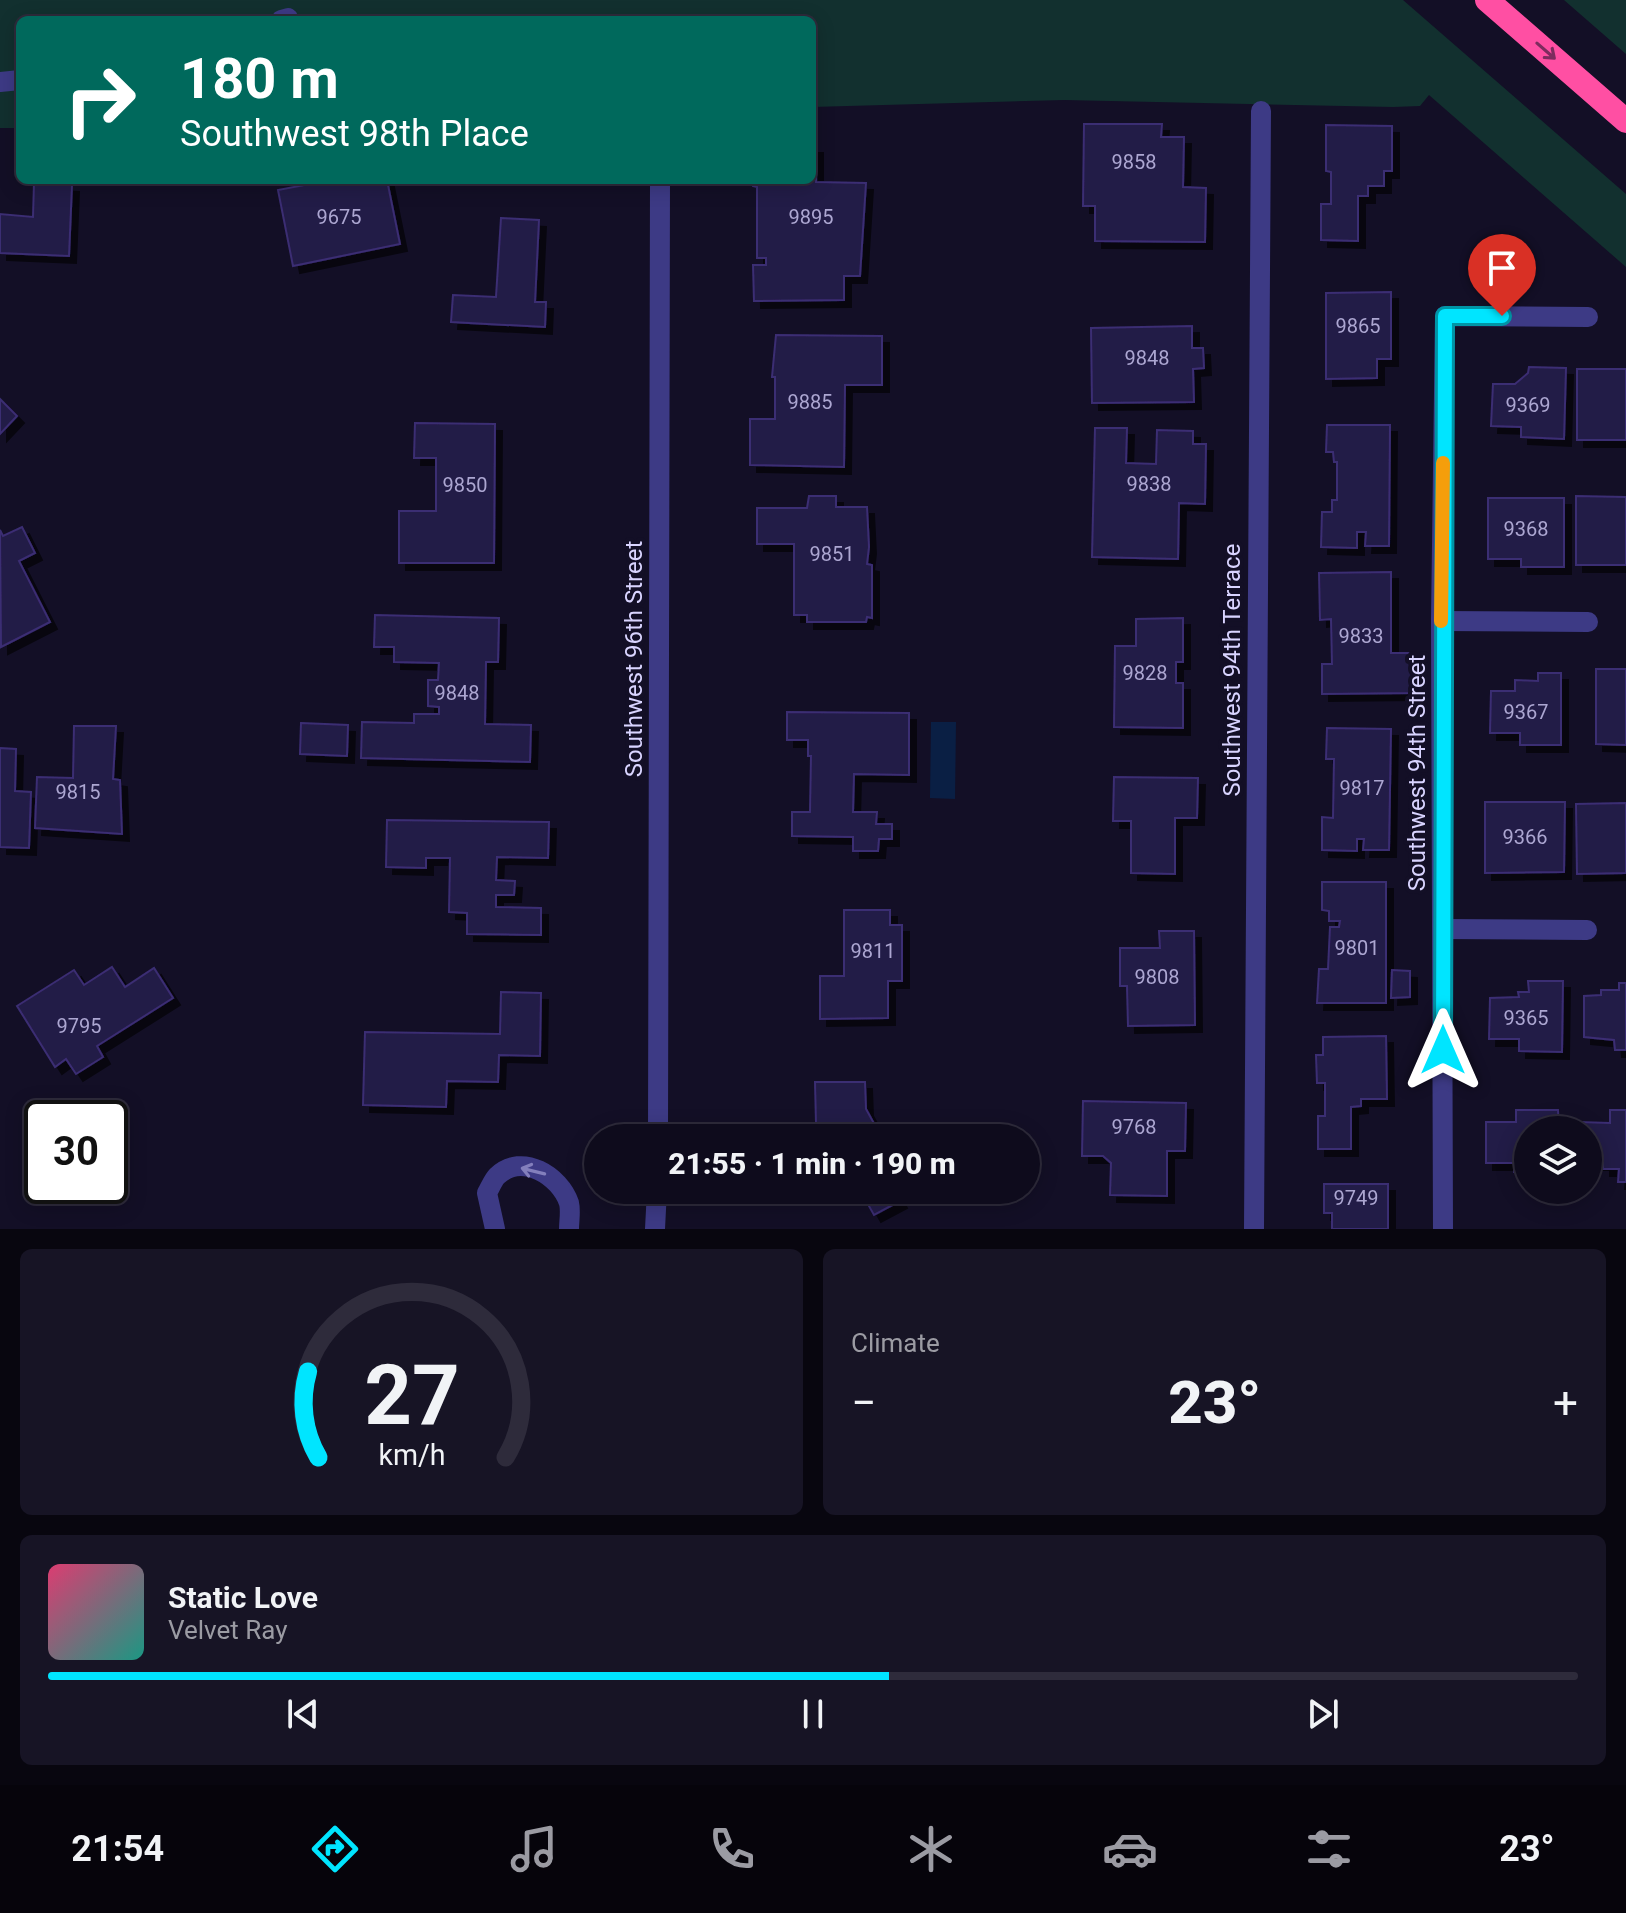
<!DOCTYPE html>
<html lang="en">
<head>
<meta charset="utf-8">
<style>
	:root { --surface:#0e0b1c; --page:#171425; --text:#f1f3f6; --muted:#9b9ba3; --line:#2e2b3b; --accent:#00e5ff }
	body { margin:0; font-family:Roboto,sans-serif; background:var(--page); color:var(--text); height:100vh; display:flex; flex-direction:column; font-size:30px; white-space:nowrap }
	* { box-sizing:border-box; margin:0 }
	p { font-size:26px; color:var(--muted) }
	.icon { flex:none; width:44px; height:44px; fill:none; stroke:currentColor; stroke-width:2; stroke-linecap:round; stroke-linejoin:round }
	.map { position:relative; height:1229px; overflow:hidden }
	.sheet { display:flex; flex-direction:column; gap:20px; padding:20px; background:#08060f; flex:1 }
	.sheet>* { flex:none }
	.top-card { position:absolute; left:16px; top:16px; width:800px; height:168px; border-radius:12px; box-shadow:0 4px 20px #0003,0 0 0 2px var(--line); background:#00695c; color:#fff; overflow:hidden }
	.tools { position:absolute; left:1514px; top:1116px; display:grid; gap:16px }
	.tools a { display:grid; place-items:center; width:88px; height:88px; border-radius:50%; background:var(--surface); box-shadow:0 4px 20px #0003,0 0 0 2px var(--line); font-size:40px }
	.speed { position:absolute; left:24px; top:1100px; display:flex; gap:16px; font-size:40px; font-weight:700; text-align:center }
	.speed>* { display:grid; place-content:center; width:104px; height:104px; border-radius:50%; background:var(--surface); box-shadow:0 4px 20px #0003,0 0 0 2px var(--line); line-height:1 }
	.speed .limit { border:4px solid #111; border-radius:12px; background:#fff; color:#111 }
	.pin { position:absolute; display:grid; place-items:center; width:68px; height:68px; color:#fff; margin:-82px -34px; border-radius:50% 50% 50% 0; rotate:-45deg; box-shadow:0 0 8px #0007 }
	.pin .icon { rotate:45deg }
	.me { position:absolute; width:88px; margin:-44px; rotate:0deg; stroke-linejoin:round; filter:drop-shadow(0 0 6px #0008) }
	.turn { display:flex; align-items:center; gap:28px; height:168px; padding:0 32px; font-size:36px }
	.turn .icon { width:104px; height:104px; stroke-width:2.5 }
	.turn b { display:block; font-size:56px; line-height:68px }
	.big { font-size:60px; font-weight:800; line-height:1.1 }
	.sheet .card { flex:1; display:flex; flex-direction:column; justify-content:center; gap:12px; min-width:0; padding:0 28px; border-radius:12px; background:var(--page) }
	.sheet .dial { align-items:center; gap:0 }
	.dial svg { height:208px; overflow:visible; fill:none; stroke:var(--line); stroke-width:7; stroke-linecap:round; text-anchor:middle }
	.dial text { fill:var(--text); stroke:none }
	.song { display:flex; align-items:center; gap:24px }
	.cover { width:96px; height:96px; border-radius:12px; background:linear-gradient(135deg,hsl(340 70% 55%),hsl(170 70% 35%)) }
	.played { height:8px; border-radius:4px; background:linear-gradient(90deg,var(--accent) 55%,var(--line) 55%) }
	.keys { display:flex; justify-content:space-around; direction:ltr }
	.heat { display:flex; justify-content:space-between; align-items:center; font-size:44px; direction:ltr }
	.sheet .tiles { flex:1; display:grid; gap:20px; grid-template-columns:1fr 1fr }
	.card:last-child { grid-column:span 2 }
	.trip { position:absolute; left:584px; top:1124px; width:456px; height:80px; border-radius:40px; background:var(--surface); box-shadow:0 4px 20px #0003,0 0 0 2px var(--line); font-weight:800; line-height:80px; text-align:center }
	.dock { display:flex; height:128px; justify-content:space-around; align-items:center; background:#06040b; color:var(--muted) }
	.dock .icon { width:56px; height:56px }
	.dock .selected { color:var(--accent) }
	.dock b { font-size:36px; color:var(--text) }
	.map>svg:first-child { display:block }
	.green { fill:#12302f }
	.water { fill:#0a1f44 }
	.building { fill:#241b47; stroke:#3b2d73; stroke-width:2; filter:url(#shadow) }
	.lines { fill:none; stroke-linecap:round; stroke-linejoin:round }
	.minor { stroke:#3d3a85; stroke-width:20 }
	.highway { stroke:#ff4fa3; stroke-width:24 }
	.oneway { stroke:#7d2c5e }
	.oneway2 { stroke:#837fbc }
	.route-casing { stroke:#0095a6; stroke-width:20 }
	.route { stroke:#00e5ff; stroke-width:14 }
	.slow { stroke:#f59e0b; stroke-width:14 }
	.labels { text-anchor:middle; stroke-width:8; stroke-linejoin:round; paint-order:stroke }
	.number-label { font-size:20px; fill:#aca6d1 }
	.street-label { font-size:24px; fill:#d9d4ff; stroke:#130f26 }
</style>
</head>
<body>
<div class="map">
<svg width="1626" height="1229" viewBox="0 0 1626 1229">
	<defs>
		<filter id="shadow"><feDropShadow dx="7" dy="7" stdDeviation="0" flood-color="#0009"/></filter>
	</defs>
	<rect width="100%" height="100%" fill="#130f26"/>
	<g class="green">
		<path d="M0 0H1403L1626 194V267L1429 95 1420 106 1393 107 1064 100 812 107V20H20V128H0Z"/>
		<path d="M1564 0H1626V54Z"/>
	</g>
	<path class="water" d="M931 722H956L955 799 930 798Z"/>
	<g class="building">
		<path d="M1084 124H1162L1161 137H1184L1183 187 1206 188 1205 242 1095 241V206H1083Z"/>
		<path d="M1326 125 1392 126V171H1384V186H1368V196H1358V241L1321 240V204H1331V172L1326 171Z"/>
		<path d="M812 146H816V182L866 183 860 276H844V300L754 301 753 265H766V258H757V187L753 186V180H812Z"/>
		<path d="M331 180H387L400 244 293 266 278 190Z"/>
		<path d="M34 183 72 185 69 256 0 253V214L33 217Z"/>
		<path d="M501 218 539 220 535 302H546L545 327 451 322 453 295 496 297Z"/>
		<path d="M1391 292V359H1377V378L1326 379V293Z"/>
		<path d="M1192 326V348H1203L1204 368 1193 369 1194 402 1092 403 1091 328Z"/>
		<path d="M776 335 882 336V385H845L844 467 750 465V419H775V377H772Z"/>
		<path d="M1529 367 1566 368 1564 439 1521 437V427L1491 426 1493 384H1515L1528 373Z"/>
		<rect x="1577" y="369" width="49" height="71"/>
		<path d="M0 399 17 416 0 434Z"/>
		<path d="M415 423 495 424 494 563H399V511H436V458H414Z"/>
		<path d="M1327 425H1390L1389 546H1365L1366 532H1357V548L1321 547 1322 512H1332V500H1337V462H1334L1333 452H1326Z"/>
		<path d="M1095 428H1127L1126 463 1156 464 1157 430 1193 431V444H1206L1205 504 1179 503 1178 559 1092 557Z"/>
		<path d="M809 496H836V507H867L869 547 867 564 872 565V618L867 617 866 622H807V615H794V544H757V508H807Z"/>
		<path d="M1576 496 1626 497V565H1576Z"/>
		<path d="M1488 498H1564V567H1521V559H1488Z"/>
		<path d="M22 527 35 553 19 561 50 622 1 647 0 530 3 536Z"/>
		<path d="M1391 572V653H1414V693L1322 694V664H1332L1331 619 1320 620 1319 573Z"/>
		<path d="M375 615 499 618 498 662H486L485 724 531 725 530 762 361 758 362 722 414 723V714H439V707L428 706V680H438L439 663 394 662V647H374Z"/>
		<path d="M1183 618V662H1176V683H1183V728L1114 727 1115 646H1136V619Z"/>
		<path d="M1596 669H1626V745L1596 744Z"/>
		<path d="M1538 673H1561V745H1520V733H1490L1491 691H1515V680L1538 681Z"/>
		<path d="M787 712 909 713V775L854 774 853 812H877L876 824H892V839H879L878 851H853V837L792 836V812H810L811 756H808V740H787Z"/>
		<path d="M301 723 348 725 347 756 300 754Z"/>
		<path d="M74 726H116L113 779 120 780 122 834 35 828 37 777 73 778Z"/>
		<path d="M1327 728 1391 729 1389 850H1363L1364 839H1357V851L1322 850V817L1333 818 1334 759H1326Z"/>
		<path d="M0 748 16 749 15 791 31 792 29 848 0 847Z"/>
		<path d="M1114 777 1198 778 1197 818H1175V874L1131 873V821H1113Z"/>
		<path d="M1485 802H1565L1564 872 1485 873Z"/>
		<path d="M1626 803V873L1577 874 1576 804Z"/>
		<path d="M387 820 549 822 548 858 497 857 496 880 515 881 514 895H496V907L541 908V935L467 934V913L449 912 450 858H426V868L386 867Z"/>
		<path d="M1322 882H1386V1003H1317L1319 969H1328L1330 927H1339L1340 921H1329V911L1322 910Z"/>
		<path d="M844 910H890V925H902V981H888V1018L820 1019V976H844Z"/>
		<path d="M1159 931H1194L1195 1025 1128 1026 1127 986H1120V948H1160Z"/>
		<path d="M112 967 125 987 154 968 173 998 97 1046 103 1057 76 1074 66 1059 55 1067 17 1006 74 970 84 985Z"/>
		<path d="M1392 970 1410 971V997L1391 998Z"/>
		<path d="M1528 981H1563L1562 1052 1519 1051V1039H1489L1490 998 1519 997 1518 992H1529Z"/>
		<path d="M1619 983H1626V1050H1615L1614 1040 1584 1037V996L1601 995V990H1619Z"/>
		<path d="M501 992 541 993 540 1056 499 1055 498 1082 447 1081 446 1107 363 1105 365 1032 500 1034Z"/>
		<path d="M1386 1036 1387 1099H1361V1106L1351 1107V1149H1318V1116H1325V1083H1317L1316 1055H1323V1037Z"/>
		<path d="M815 1082H865L866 1109 882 1138H824L816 1123Z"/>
		<path d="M1083 1101 1186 1103 1185 1151H1167V1196L1110 1195 1111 1163 1103 1156H1082Z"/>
		<path d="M1516 1110H1558L1559 1130H1528V1181L1525 1172H1514V1163H1486V1122H1516Z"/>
		<path d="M1610 1110H1626V1182H1618L1619 1169H1603V1163H1588V1130H1579V1122L1610 1123Z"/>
		<path d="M1324 1184H1388V1229H1332V1213H1324Z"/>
		<path d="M860 1190H894L900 1201 874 1215Z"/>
	</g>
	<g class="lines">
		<g class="minor">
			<path d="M281 20 288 18"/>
			<path d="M0 82 20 80"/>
			<path d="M1441 621 1588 622"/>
			<path d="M1444 929 1587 930"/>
			<path d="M658 1138 660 180"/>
			<path d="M495 1229 487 1193C490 1188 493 1180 497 1176 522 1152 560 1176 569 1203 571 1211 569 1221 569 1229"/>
			<path d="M655 1229 657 1190"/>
			<path d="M1254 1229 1261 111"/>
			<path d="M1443 1229 1441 621 1445 316 1588 317"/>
		</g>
		<path class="highway" d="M1487 0 1626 121"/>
	</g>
	<defs><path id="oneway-shaft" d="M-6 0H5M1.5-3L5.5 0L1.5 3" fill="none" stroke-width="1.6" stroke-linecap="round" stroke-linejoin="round" transform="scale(2)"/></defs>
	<use class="oneway" href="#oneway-shaft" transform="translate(1546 51) rotate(41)"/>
	<use class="oneway2" href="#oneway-shaft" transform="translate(533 1171) rotate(-166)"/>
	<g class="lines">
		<g class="route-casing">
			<path id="route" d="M1443 1050 1445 316H1502"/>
		</g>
		<use href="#route" class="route"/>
		<path class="slow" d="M1441 621 1443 463"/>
	</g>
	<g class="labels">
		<g class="number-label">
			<text x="1134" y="169">9858</text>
			<text x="339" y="224">9675</text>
			<text x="811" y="224">9895</text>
			<text x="1358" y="333">9865</text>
			<text x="1147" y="365">9848</text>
			<text x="810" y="409">9885</text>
			<text x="1528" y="412">9369</text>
			<text x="1149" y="491">9838</text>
			<text x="465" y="492">9850</text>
			<text x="1526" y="536">9368</text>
			<text x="832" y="561">9851</text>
			<text x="1361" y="643">9833</text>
			<text x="1145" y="680">9828</text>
			<text x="457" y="700">9848</text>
			<text x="1526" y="719">9367</text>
			<text x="1362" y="795">9817</text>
			<text x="78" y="799">9815</text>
			<text x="1525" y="844">9366</text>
			<text x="1357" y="955">9801</text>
			<text x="873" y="958">9811</text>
			<text x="1157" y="984">9808</text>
			<text x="1526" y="1025">9365</text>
			<text x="79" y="1033">9795</text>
			<text x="1134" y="1134">9768</text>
			<text x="1356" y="1205">9749</text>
		</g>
		<g class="street-label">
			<text transform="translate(634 659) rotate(-90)" y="8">Southwest 96th Street</text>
			<text transform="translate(1232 670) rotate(-90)" y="8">Southwest 94th Terrace</text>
			<text transform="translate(1417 773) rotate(-90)" y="8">Southwest 94th Street</text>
		</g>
	</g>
</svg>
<div class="tools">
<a><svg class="icon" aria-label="layers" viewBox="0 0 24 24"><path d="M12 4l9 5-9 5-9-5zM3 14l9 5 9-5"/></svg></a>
</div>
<div class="speed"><div class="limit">30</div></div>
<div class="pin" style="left:1502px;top:316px;background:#d93025"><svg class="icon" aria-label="arrive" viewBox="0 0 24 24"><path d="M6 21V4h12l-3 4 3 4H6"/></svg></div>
<svg class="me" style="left:1443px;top:1050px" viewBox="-20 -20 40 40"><path d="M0-17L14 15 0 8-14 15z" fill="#00e5ff" stroke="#fff" stroke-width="4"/></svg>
<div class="trip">21:55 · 1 min · 190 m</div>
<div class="top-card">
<div class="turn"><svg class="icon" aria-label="right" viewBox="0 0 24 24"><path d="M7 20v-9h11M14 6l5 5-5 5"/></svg><div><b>180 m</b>Southwest 98th Place</div></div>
</div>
</div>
<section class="sheet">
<div class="tiles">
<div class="card dial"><svg viewBox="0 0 100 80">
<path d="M14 69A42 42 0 1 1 86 69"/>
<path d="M14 69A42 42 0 0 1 10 36" stroke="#00e5ff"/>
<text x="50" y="56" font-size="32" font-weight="700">27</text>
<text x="50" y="72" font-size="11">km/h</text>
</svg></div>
<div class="card"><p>Climate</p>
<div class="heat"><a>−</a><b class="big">23°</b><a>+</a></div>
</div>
<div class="card">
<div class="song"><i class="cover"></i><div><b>Static Love</b><p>Velvet Ray</p></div></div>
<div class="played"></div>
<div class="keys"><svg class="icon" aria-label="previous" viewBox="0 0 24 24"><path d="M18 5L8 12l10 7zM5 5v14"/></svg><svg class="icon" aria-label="pause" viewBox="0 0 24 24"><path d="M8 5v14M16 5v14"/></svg><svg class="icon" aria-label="next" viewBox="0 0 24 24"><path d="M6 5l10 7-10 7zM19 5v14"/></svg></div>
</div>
</div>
</section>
<nav class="dock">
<b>21:54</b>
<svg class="icon selected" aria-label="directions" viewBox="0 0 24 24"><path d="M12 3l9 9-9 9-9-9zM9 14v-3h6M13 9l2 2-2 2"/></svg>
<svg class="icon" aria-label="music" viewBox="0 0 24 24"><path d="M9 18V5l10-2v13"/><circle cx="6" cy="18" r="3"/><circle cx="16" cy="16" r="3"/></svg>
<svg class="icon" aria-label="phone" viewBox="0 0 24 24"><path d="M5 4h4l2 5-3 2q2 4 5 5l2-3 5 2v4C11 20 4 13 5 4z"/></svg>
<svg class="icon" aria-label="climate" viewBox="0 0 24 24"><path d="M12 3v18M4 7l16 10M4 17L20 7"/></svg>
<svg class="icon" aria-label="car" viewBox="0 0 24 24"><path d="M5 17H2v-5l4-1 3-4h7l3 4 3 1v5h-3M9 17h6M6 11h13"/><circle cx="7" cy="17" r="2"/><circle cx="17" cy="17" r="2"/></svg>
<svg class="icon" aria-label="filters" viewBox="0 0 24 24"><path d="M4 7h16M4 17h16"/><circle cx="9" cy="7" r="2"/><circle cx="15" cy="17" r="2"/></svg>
<b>23°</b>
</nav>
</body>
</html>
